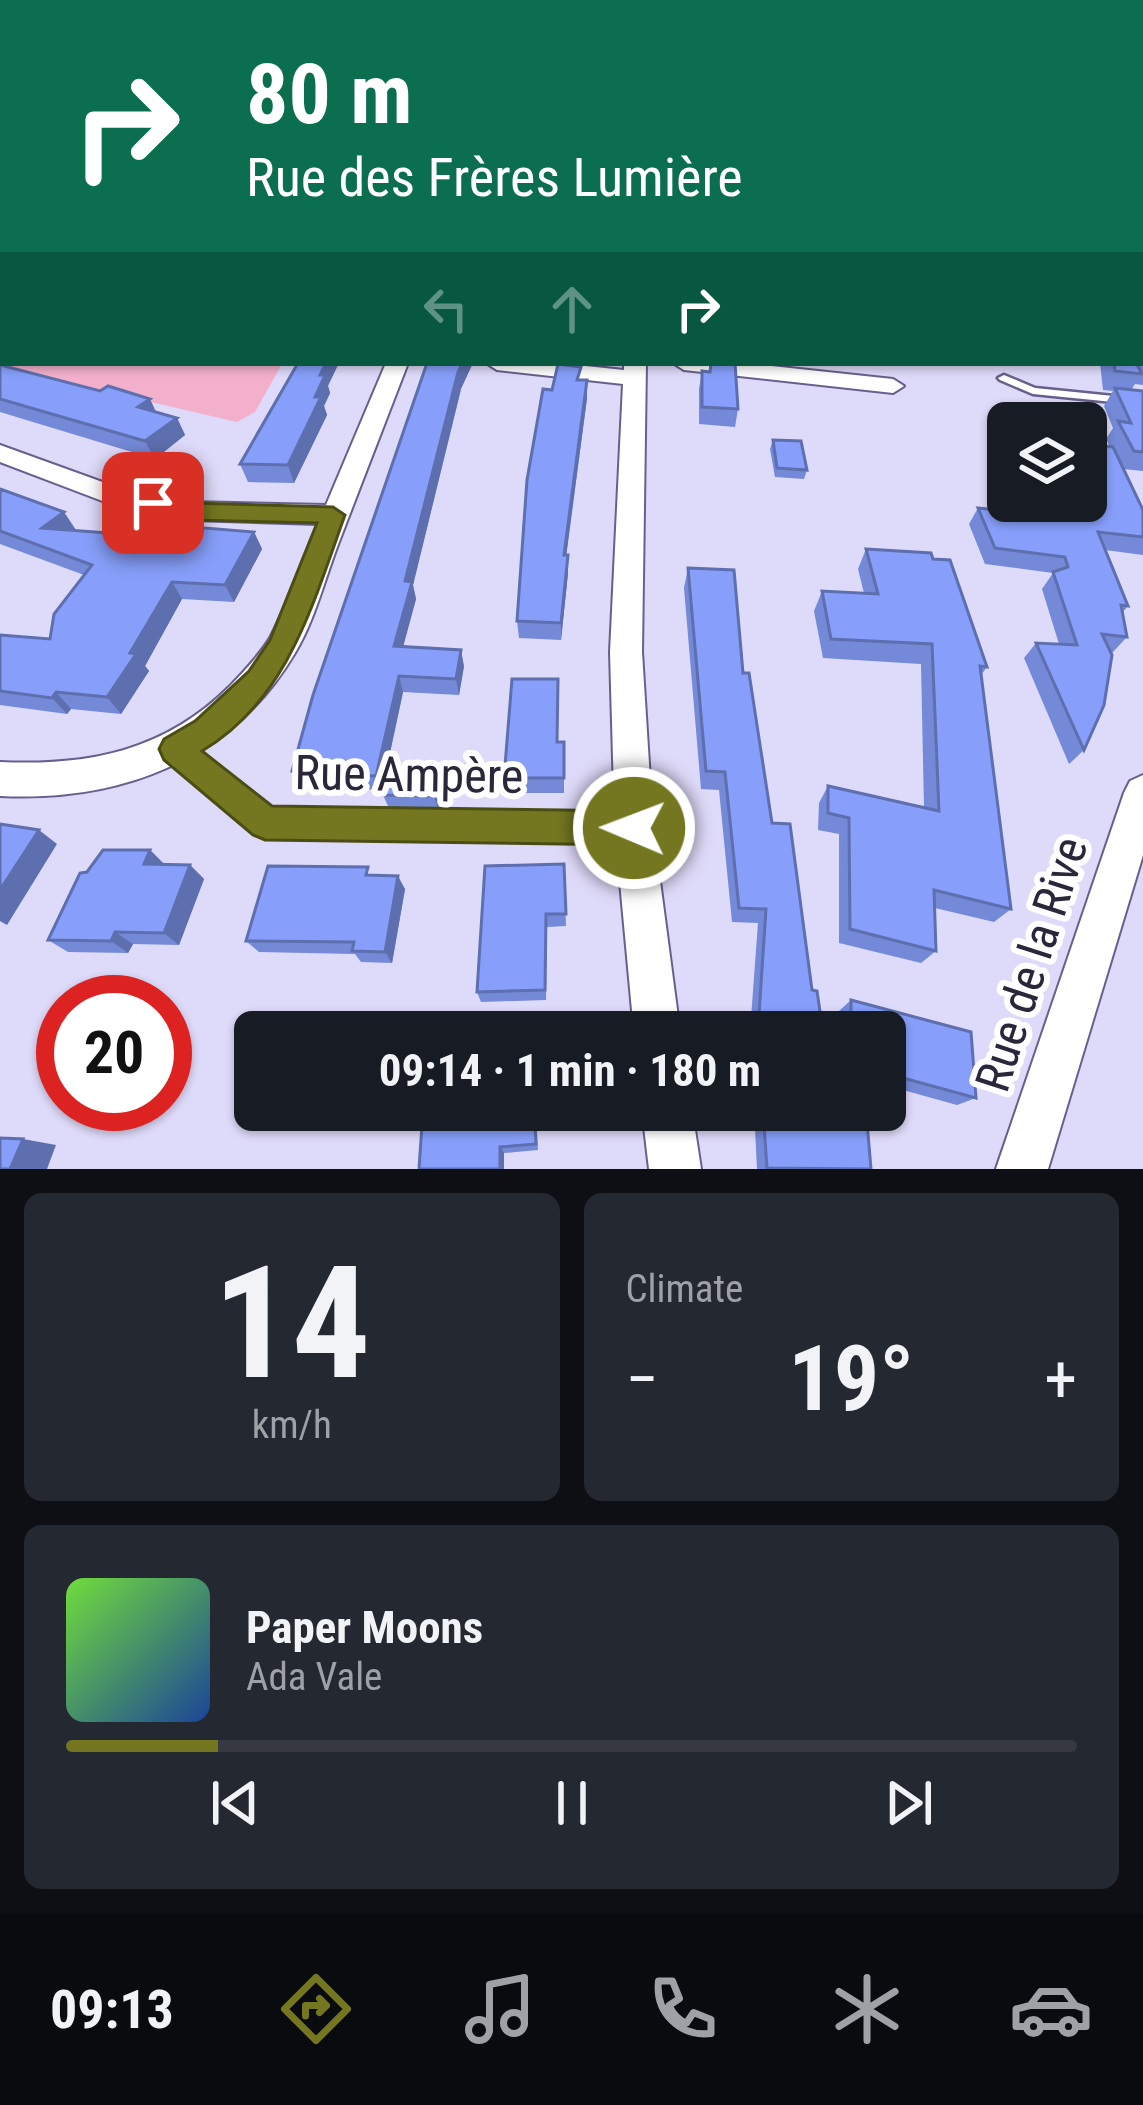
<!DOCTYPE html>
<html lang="en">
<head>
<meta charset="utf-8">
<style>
	:root { --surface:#171b24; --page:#242831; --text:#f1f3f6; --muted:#9ea1a6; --line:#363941; --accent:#74771f }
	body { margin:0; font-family:"Roboto Condensed",sans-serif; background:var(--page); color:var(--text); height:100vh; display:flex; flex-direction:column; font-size:45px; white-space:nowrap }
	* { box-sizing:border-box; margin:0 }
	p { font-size:39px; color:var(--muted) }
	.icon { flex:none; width:66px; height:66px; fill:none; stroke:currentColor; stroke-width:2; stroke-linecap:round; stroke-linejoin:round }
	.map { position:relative; height:1169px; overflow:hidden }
	.drawer { display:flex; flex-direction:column; gap:24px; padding:24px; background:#0d0f14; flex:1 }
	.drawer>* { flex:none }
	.top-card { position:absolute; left:0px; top:0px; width:1143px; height:366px; box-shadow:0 3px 9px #0004; background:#0b6e4f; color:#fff; overflow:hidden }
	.controls { position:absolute; left:987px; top:402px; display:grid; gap:24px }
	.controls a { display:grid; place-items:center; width:120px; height:120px; border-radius:18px; background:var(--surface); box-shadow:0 3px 9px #0004; font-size:60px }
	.speed { position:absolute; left:36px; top:975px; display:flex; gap:24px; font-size:60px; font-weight:700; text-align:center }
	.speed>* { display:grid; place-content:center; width:156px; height:156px; border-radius:50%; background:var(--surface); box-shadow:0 3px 9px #0004; line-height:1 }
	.speed .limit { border:18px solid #d22; background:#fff; color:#111 }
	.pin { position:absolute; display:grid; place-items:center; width:102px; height:102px; color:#fff; margin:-51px; border-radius:24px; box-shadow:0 6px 18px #0006 }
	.me { position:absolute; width:132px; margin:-66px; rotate:271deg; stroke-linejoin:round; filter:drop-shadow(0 0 9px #0008) }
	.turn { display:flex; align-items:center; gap:42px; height:252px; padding:0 48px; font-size:54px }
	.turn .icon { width:156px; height:156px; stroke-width:2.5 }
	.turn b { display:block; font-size:84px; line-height:102px }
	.lanes { display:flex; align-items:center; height:114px; padding:0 48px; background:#0003; justify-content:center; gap:60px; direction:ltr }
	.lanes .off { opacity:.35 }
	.big { font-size:90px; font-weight:700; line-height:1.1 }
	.drawer .card { flex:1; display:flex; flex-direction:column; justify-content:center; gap:18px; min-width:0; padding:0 42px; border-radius:18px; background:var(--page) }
	.drawer .dial { align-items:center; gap:0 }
	.dial b { font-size:156px; line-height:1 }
	.song { display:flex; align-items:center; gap:36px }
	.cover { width:144px; height:144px; border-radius:18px; background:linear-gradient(135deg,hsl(100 70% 55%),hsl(220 70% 35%)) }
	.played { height:12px; border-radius:6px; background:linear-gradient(90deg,var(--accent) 15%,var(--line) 15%) }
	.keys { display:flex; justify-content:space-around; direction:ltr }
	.heat { display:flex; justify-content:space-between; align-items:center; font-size:66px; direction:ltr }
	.drawer .tiles { flex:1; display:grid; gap:24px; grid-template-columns:1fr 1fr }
	.card:last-child { grid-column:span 2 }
	.trip { position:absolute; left:234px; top:1011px; width:672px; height:120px; border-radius:18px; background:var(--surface); box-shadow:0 3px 9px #0004; font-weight:700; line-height:120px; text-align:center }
	.tab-bar { display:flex; height:192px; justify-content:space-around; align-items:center; background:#090b0e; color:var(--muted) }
	.tab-bar .icon { width:84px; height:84px }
	.tab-bar .current { color:var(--accent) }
	.tab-bar b { font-size:54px; color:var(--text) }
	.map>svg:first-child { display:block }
	.green { fill:#f3b0cd }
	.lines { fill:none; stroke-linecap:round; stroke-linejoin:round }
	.service-casing { stroke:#67608d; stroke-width:5 }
	.minor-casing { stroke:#67608d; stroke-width:4 }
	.service { fill:#fff; fill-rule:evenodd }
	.minor { fill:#fff; fill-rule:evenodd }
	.wall { fill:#7489d7 }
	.shaded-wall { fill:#5e6faf }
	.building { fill:#879ffa; stroke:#5e6faf; stroke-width:3 }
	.route { fill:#74771f; stroke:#4b4d14; stroke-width:3 }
	.labels { text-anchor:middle; stroke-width:12; stroke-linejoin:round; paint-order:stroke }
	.near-street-label { font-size:48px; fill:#2a273a; stroke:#fff }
</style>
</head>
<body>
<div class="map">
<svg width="1143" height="1169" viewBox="0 0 1143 1169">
	<rect width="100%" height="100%" fill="#dedaf9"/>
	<path class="green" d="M3 323V363H365L282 364 255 412 237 422 0 367Z"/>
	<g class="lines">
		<g class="service-casing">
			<g id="service">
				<path d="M1004 375 1035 388 1143 399V405L1033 394 1000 380 998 378Z"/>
				<path d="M176 741 182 743 269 814 631 819 638 821 641 828 638 835 631 837 265 832 258 830 170 755 167 749 170 743Z"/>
			</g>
		</g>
		<g class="minor-casing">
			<g id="minor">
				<path d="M386 363H408C385 423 362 482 339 542 325 578 315 620 295 653 231 761 120 802 0 796V762C89 766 165 751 230 686 244 671 261 654 271 636 289 600 303 561 318 524L191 520 105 502 0 462V445L119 488 191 502 326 505Z"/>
				<path d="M486 363H557L624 370V363H646L642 652 653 828 680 1032H634L615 828 610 652 623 384 497 370Z"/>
				<path d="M673 363H744L893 379 904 386 893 393 684 370Z"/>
				<path d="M1143 775V855L1048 1169H996L1124 793 1130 781Z"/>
				<path d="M642 1110H692L701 1169H649Z"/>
			</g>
		</g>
		<use href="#service" class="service"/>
		<use href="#minor" class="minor"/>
	</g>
	<g class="wall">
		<path d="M1140 155H1143V303L1140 302Z"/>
		<path d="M1143 336V385L1135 384 1131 390 1143 391V471L1123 469 1143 510V555L1105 550 1128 606 1122 613 1127 637 1112 653H1111L1084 750 1069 764 1024 658 1036 643 1059 644 1042 589 1053 573 985 564 969 524 978 508 1058 516 1053 501H1086L1110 447 1106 439 1113 428 1104 406 1113 391 1103 390 1100 363H1140Z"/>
		<path d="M0 365 177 418 185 435 155 459 0 412Z"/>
		<path d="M702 371 738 409 735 427 699 424V389Z"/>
		<path d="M581 380 587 398 566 555 568 573 561 640 519 638 517 621 552 390Z"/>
		<path d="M328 386 330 393 324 406 327 415 294 483 248 482 240 464Z"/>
		<path d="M461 389 413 585 416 599 403 646 464 666 459 695 403 692 382 790 300 786 292 771Z"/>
		<path d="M773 440 807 470 804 479 775 477 770 449Z"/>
		<path d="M0 489 76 530 75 531 187 539 254 532 262 549 234 602 182 599 145 666 149 671 121 714 71 709 67 714 0 705V635L50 639 84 575 0 544Z"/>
		<path d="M866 549 987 667 981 675 1011 909 994 922 935 908 936 951 921 963 839 943V834L818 830 819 803 828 786 924 808 921 664 823 658 814 611 822 591 864 593 858 569Z"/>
		<path d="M688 568 743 673 772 823 823 1032H750L758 923 732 922 719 790 701 789 684 588Z"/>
		<path d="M558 742H564V793H506L504 778Z"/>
		<path d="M443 782 438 809 389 808 383 795Z"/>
		<path d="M150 850 164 864 190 865 204 879 179 945 133 944 128 953 68 952 48 940 87 872Z"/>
		<path d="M564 864 566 926 547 927 546 1000 481 1002 477 992Z"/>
		<path d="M372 875 405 889 392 963 361 962 355 954 259 952 246 941Z"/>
		<path d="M851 1000 976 1098 957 1105 885 1085V1032H839V1011Z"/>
		<path d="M536 1110 538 1150 504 1153V1169H419Z"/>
		<path d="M754 1110H866L871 1169H757Z"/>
	</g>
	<g class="shaded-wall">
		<path d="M0 292H3V309L0 310Z"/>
		<path d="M326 363H339L328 386 330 393 324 406 327 415 294 483 288 465 315 397 320 375Z"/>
		<path d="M463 363H473L461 389 413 585 416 599 399 662 394 646 405 581 458 372Z"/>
		<path d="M587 380V398L564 573V555Z"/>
		<path d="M150 399 158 416 138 407Z"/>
		<path d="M177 418 185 435 155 459 145 441Z"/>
		<path d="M64 512 76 530 55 546 42 528Z"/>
		<path d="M254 532 262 549 234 602 225 585Z"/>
		<path d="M568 555V573L561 640V623Z"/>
		<path d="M172 582 182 599 145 666 149 671 121 714 107 697Z"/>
		<path d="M461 650 464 666 459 695 456 679Z"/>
		<path d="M399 676 403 692 382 790 376 776Z"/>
		<path d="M56 692 71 709 67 714 52 698Z"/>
		<path d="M439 768 443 782 438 809 434 796Z"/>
		<path d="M39 830 57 844 7 925 0 921V890Z"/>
		<path d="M150 850 164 864H144Z"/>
		<path d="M190 865 204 879 179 945 164 933Z"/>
		<path d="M398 876 405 889 392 963 385 952Z"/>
		<path d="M115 932 133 944 128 953 111 941Z"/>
		<path d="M23 1139 56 1145 47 1169H10Z"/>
		<path d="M500 1147 504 1153V1169H500Z"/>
	</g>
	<g class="building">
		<rect x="1140" y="155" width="3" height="126"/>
		<rect x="0" y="235" width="3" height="57"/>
		<path d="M1140 336H1143V364L1136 363H1140Z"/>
		<path d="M298 363H326L320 375H325L315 397H321L288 465 240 464Z"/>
		<path d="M427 363H463L458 372 405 581 412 582 394 646 461 650 456 679 399 676 376 776 292 771 313 695Z"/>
		<path d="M711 363H735L738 409 702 407V371L710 372Z"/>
		<path d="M1114 363H1136L1142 374 1115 371Z"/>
		<path d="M558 364 581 367 577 380H587L564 555H568L561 623 517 621 527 480 543 389 552 390Z"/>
		<path d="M0 365 100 391 108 386 150 399 138 407 177 418 145 441 0 399Z"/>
		<path d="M1115 388 1143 391V452L1134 451 1118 421 1131 423Z"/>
		<path d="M773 440 801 441 807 470 777 468Z"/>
		<path d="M1086 444 1113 447 1143 510V537L1098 532 1128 606 1121 605 1127 637 1102 634 1112 655 1104 705 1084 750 1036 643 1077 645 1053 572 1068 567 1065 557 995 548 978 508 1076 518 1070 501H1086Z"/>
		<path d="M0 489 64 512 42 528 187 539 193 527 254 532 225 585 172 582 130 653 136 654 107 697 56 692 52 698 0 691V635L50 639 54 614 92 565 0 531Z"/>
		<path d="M866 549 931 553 933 559 950 560 987 667 980 666 1011 909 934 890 936 951 850 929 849 818 828 813V786L939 811 932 644 831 639 822 591 878 594Z"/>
		<path d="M688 568 734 570 743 673H749L772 823 790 824 812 990 817 991 823 1032H766L758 1030 766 909 739 908 725 772 706 771Z"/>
		<path d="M512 679H558L557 742H564V778H504Z"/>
		<path d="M390 766 439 768 434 796 383 795Z"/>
		<path d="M0 824 39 830 0 890Z"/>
		<path d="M103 850H150L144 864 190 865 164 933 115 932 111 941 48 940 80 873 87 872Z"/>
		<path d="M564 864 566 914H546L545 990 477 992 485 866Z"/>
		<path d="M268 866 368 867 366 875 398 876 385 952 352 951 354 942 246 941Z"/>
		<path d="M851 1000 971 1032 976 1098 885 1073V1032H851Z"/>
		<path d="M423 1110H534L536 1144 500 1147V1169H419Z"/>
		<path d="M763 1110H866L871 1169 767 1168Z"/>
		<path d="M0 1138 23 1139 10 1169H0Z"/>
	</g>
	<linearGradient id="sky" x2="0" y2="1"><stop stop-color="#60b6eb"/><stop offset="0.49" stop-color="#f0eefc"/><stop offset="1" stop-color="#f0eefc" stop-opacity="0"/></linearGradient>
	<rect width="1143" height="319" fill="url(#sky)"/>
	<path class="route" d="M153 495 191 503 333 507 345 515C313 603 288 700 202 751L272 806 634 811 646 816 652 828 646 840 634 845 265 840 253 835 164 760 159 749 164 739 195 721 249 671 270 640 317 523 191 520 144 509 141 503Z"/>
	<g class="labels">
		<g class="near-street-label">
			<text transform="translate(409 774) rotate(1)" y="17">Rue Ampère</text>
			<text transform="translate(1031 964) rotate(-72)" y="17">Rue de la Rive</text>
		</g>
	</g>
</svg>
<div class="controls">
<a><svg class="icon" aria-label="layers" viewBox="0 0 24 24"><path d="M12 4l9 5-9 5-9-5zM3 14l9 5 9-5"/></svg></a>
</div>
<div class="speed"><div class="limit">20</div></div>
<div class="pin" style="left:153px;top:503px;background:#d93025"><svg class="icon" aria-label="arrive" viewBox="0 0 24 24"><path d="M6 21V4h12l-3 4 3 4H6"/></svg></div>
<svg class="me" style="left:634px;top:828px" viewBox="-20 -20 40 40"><circle r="17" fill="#74771f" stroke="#fff" stroke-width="3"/><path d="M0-11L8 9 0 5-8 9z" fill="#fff"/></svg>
<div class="trip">09:14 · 1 min · 180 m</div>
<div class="top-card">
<div class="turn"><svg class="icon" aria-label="right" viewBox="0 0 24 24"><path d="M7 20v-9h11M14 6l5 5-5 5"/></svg><div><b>80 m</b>Rue des Frères Lumière</div></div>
<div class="lanes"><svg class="icon off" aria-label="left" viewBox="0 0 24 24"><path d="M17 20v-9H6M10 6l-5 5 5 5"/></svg><svg class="icon off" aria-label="ahead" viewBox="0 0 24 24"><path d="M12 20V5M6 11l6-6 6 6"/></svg><svg class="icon" aria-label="right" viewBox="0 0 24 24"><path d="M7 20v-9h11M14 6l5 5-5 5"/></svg></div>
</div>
</div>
<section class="drawer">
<div class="tiles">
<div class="card dial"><b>14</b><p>km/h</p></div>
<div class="card"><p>Climate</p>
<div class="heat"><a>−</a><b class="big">19°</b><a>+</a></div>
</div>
<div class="card">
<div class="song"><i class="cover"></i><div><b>Paper Moons</b><p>Ada Vale</p></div></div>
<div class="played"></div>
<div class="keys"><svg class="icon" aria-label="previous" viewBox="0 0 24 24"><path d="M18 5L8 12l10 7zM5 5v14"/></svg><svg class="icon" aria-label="pause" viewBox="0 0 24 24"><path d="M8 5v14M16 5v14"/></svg><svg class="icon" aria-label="next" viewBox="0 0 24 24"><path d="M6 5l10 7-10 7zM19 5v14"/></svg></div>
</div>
</div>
</section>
<nav class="tab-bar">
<b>09:13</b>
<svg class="icon current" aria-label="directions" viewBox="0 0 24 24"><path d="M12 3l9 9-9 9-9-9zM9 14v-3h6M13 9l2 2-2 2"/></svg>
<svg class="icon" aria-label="music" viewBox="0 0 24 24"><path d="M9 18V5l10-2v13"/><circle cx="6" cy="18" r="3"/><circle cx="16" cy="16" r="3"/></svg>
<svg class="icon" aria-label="phone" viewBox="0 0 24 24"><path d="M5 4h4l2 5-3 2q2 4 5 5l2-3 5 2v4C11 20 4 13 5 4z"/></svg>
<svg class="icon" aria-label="climate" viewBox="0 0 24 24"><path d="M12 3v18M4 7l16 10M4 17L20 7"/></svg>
<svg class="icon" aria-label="car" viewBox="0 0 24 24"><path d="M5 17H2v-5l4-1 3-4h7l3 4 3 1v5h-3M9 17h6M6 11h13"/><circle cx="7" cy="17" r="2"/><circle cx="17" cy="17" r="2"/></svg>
</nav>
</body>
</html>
